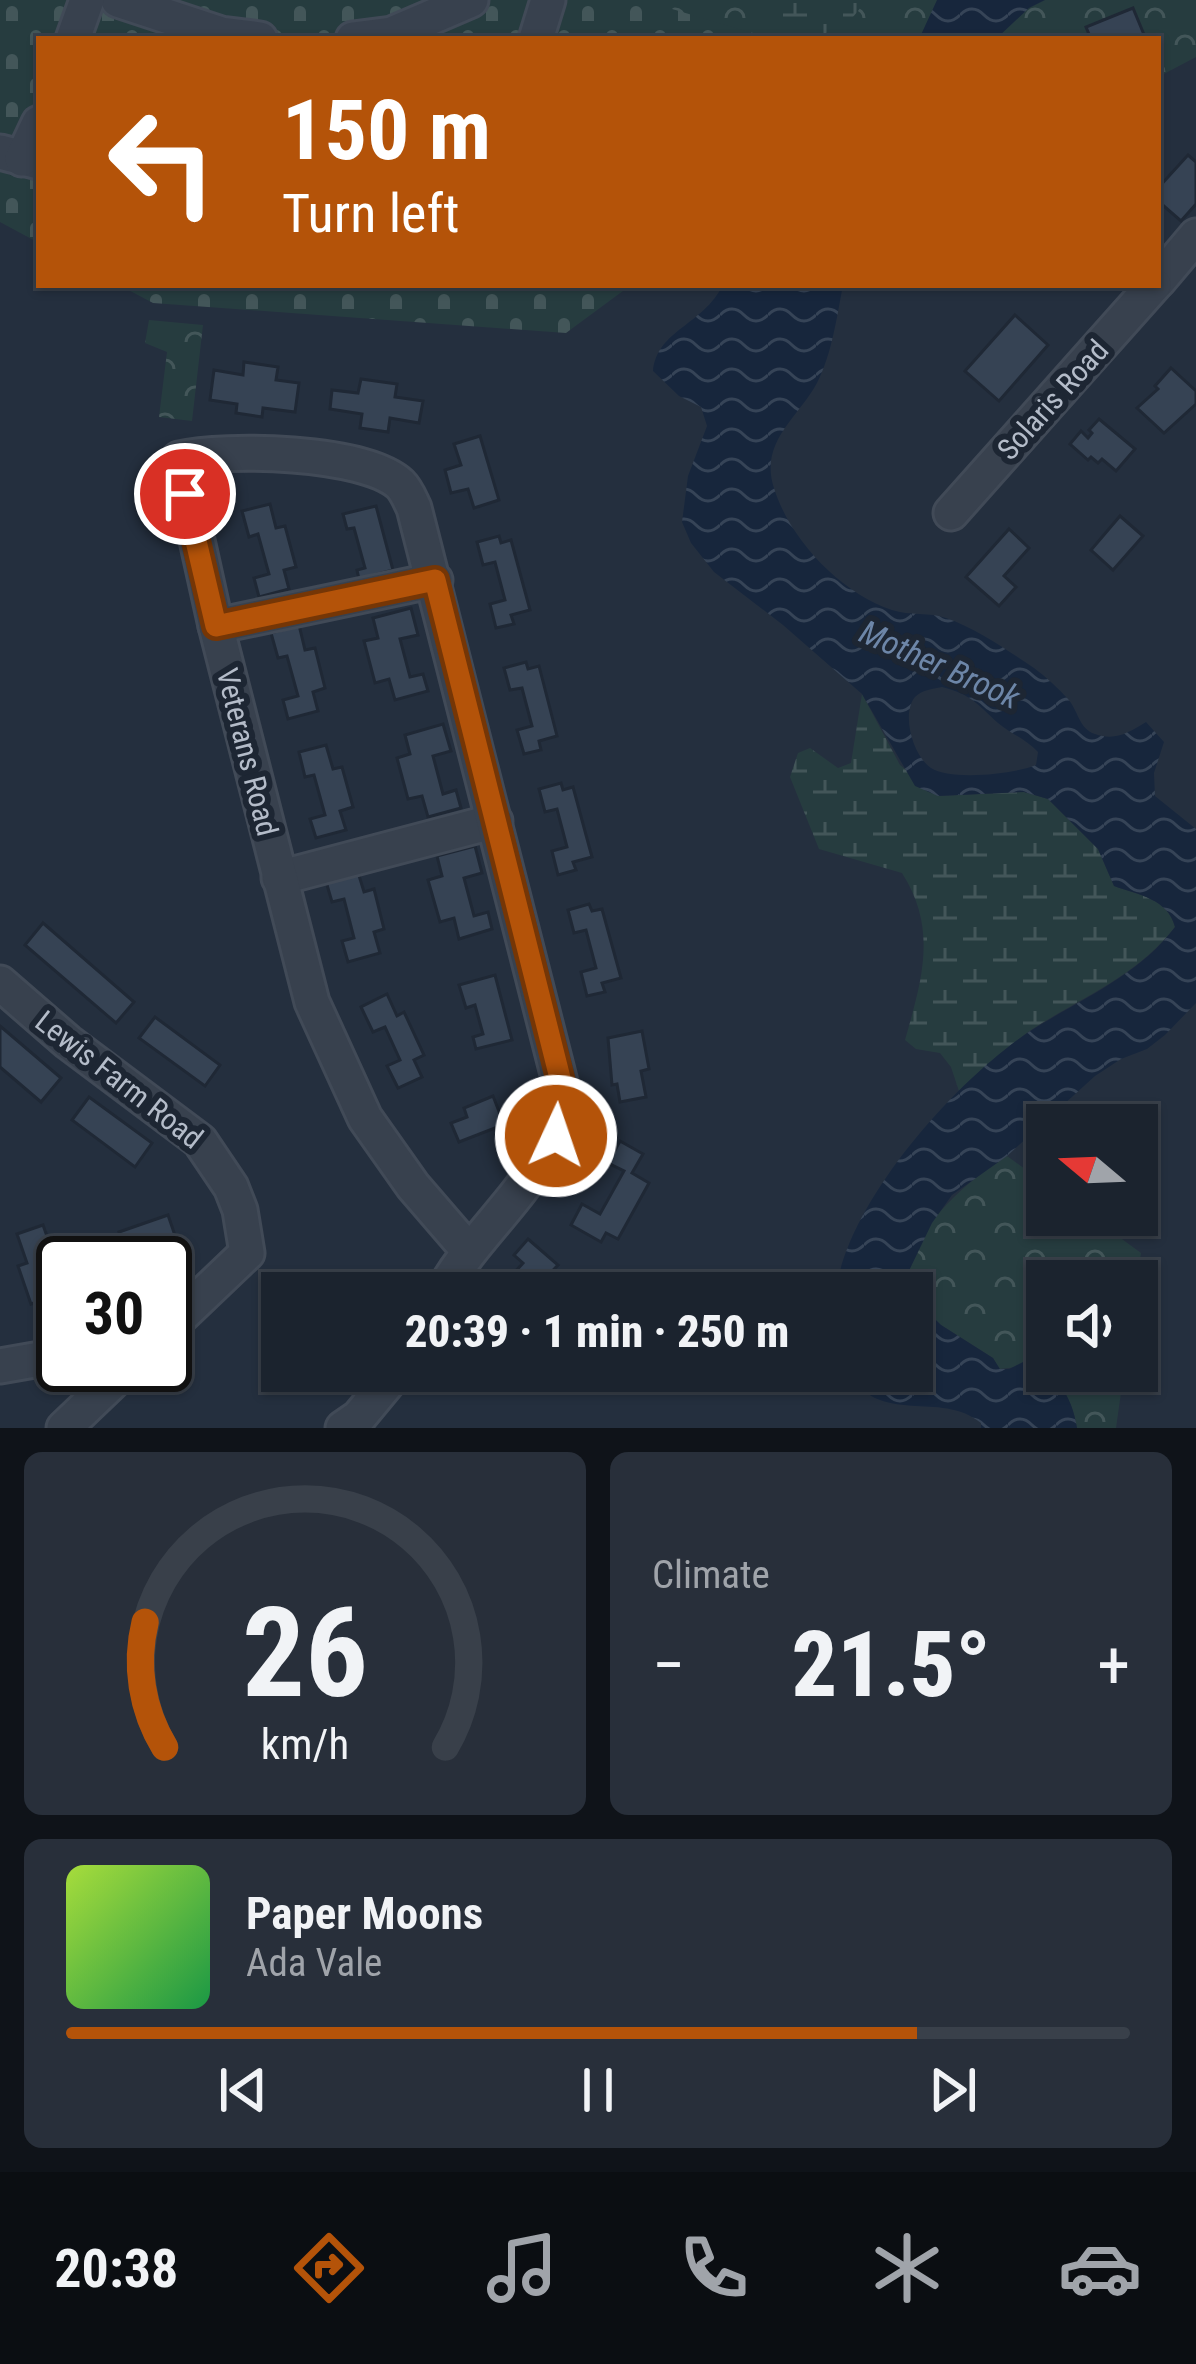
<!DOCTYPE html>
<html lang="en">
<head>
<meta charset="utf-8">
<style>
	:root { --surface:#1b232e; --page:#282f3a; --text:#f1f3f6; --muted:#a0a4aa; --line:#39404a; --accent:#b45309 }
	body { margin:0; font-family:"Roboto Condensed",sans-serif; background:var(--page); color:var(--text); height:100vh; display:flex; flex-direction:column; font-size:45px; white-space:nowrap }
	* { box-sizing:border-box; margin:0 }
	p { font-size:39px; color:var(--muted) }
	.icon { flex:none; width:66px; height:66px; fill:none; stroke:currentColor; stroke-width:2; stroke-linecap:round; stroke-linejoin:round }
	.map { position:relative; height:1428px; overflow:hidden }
	.panel { display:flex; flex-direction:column; gap:24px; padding:24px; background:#0f1319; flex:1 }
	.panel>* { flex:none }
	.hud { position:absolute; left:36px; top:36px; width:1125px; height:252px; border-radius:0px; box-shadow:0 3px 9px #0004,0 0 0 3px var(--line); background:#b45309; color:#fff; overflow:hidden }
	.needle { width:78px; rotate:289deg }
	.buttons { position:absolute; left:1026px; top:1104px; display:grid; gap:24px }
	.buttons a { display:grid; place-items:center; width:132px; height:132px; border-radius:0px; background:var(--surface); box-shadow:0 3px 9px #0004,0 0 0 3px var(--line); font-size:60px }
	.speed { position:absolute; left:36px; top:1236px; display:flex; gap:24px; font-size:60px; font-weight:700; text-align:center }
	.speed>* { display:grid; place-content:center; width:156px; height:156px; border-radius:50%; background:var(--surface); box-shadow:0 3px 9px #0004,0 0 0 3px var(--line); line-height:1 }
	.speed .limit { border:6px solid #111; border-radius:18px; background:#fff; color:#111 }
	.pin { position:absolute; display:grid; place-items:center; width:102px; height:102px; color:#fff; margin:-51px; border:6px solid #fff; border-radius:50%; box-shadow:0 3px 12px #0007 }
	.me { position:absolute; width:132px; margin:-66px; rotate:3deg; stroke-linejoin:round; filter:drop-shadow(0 0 9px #0008) }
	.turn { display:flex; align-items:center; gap:42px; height:252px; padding:0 48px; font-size:54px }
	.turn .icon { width:156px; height:156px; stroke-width:2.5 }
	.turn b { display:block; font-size:84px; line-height:102px }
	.big { font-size:90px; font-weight:800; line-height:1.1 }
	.panel .card { flex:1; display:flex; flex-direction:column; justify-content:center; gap:18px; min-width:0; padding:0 42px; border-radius:18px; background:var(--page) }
	.panel .dial { align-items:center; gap:0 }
	.dial svg { height:312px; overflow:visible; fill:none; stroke:var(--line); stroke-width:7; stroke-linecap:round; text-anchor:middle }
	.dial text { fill:var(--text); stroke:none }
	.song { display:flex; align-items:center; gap:36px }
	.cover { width:144px; height:144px; border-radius:18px; background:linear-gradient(135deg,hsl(80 70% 55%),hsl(140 70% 35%)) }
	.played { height:12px; border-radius:6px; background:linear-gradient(90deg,var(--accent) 80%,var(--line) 80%) }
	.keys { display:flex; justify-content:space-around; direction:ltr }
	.heat { display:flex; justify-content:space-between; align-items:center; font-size:66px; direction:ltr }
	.panel .tiles { flex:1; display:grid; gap:24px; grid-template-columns:1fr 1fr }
	.card:last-child { grid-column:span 2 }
	.trip { position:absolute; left:261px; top:1272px; width:672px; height:120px; border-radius:0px; background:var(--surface); box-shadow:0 3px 9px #0004,0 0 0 3px var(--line); font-weight:800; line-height:120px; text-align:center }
	.tabs { display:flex; height:192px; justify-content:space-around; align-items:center; background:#0b0e12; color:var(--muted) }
	.tabs .icon { width:84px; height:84px }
	.tabs .active { color:var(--accent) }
	.tabs b { font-size:54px; color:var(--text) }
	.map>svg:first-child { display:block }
	.forest { fill:url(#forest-crowns) }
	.wetland { fill:url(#wetland-marsh) }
	.cemetery { fill:url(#cemetery-stones) }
	.water { fill:url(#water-waves); fill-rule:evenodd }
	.building { fill:#364354; stroke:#1f2835; stroke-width:3 }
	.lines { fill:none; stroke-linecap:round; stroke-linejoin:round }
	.minor-casing { stroke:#414a57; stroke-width:39 }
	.minor { stroke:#38414e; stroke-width:33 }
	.route-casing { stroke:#753606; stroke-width:30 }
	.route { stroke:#b45309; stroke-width:21 }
	.labels { text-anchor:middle; stroke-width:12; stroke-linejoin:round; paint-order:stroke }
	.street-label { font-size:30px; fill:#b4bcc9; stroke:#1d2633 }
	.water-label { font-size:33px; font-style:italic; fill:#6d86a8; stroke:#1d2633 }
</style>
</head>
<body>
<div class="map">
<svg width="1196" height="1428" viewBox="0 0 1196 1428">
	<defs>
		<pattern id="forest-crowns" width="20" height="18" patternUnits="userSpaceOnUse" patternTransform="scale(3)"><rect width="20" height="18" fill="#263c3f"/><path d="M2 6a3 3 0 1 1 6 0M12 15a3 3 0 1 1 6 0" fill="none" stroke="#435659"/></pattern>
		<pattern id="wetland-marsh" width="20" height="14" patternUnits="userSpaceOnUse" patternTransform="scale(3)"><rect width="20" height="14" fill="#263c3f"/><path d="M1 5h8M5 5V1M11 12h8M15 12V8" fill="none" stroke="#435659"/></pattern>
		<pattern id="cemetery-stones" width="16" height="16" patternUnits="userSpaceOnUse" patternTransform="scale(3)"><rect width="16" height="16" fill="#263c3f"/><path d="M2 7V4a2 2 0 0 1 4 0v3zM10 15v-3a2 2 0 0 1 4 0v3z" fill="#435659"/></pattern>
		<pattern id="water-waves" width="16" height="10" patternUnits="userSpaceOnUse" patternTransform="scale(3)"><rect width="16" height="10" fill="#17263c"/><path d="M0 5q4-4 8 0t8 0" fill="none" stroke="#364457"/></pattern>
	</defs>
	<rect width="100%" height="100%" fill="#242f3e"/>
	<g class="forest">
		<path d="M681 0H1196V57L1158 77V39H773L670 9Z"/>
		<path d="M149 320 203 325 192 421 159 417 167 352 145 343Z"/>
		<path d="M1007 1156 1047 1185V1215H1089L1141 1253 1137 1281H1047V1371H1124L1116 1428H1077C1072 1397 1061 1385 1037 1365L999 1369 993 1358 941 1325 905 1290C906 1234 963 1183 1007 1156Z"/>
	</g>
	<g class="wetland">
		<path d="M742 0H866C856 14 847 27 830 32 800 40 757 26 742 0Z"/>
		<path d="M862 694 900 765 938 796 1024 792 1048 799 1098 849 1114 886C1139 895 1168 899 1175 927 1137 976 1082 997 1031 1030 1005 1048 982 1069 959 1091L951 1067 940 1053 916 1049 905 1040C922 980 938 929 902 873L819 849 790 777 798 753 810 748 838 768 851 763Z"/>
	</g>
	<g class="cemetery">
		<path d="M0 0H681L672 9 773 39H39V243L0 222Z"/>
		<path d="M119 285H631L566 333 153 303Z"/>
	</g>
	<g class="water">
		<path d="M937 0H1045L1029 8 996 39H919Z"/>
		<path d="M723 285H843C837 316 832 354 817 383 798 418 759 442 774 488 790 540 841 593 892 610 910 616 930 612 946 618 977 629 1007 650 1034 668 1046 677 1058 688 1068 699 1078 710 1079 729 1095 734 1115 741 1128 733 1146 722L1164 742 1154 773 1155 796 1196 829V1003L1165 1035 1147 1049 1121 1059 1095 1076 1007 1156 952 1195 932 1223 906 1277 908 1293H836C845 1203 960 1075 1035 1028 1085 997 1140 974 1175 927 1168 899 1139 895 1114 886L1098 849 1048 799 1024 792 938 796 915 786 862 694 783 625 714 572 691 543 682 522 688 476 707 426 701 407 679 396 653 371C657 330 702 326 723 285ZM942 687C972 695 976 703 998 723 1011 734 1026 739 1038 752L1036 765C1015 774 951 781 931 768 913 756 901 714 915 697 922 690 932 689 942 687Z"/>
		<path d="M912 1297 941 1325 993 1358 1000 1369H1009L1023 1362C1056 1371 1072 1395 1077 1428H981V1423C940 1389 879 1428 848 1371H912Z"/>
	</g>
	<g class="building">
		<path d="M1133 8 1145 37 1091 39 1086 27Z"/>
		<path d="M1188 155 1196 162V204L1181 221 1158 201V188Z"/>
		<path d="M1015 315 1048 345 999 401 965 371Z"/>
		<path d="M244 362 278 367 276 380 299 383 295 412 263 408 262 417 236 413 237 404 210 400 214 370 243 375Z"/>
		<path d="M1171 368 1196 391V404L1164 433 1137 408 1158 389 1155 386Z"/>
		<path d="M361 379 397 384 395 397 423 401 419 423 390 418 388 432 360 428 362 414 330 409 332 390 358 393Z"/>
		<path d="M1099 419 1135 449 1116 471 1102 459 1098 463 1091 457 1088 460 1070 444 1081 431 1088 438 1092 433 1089 430Z"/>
		<path d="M480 436 499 500 474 508 468 489 451 493 445 470 461 465 454 444Z"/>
		<path d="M270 504 276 528 285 526 296 567 284 570 289 589 259 597 254 578 269 574 258 534 249 537 242 511Z"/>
		<path d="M376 506 393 570 359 579 357 570 365 568 354 528 347 529 343 514Z"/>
		<path d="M1120 516 1143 536 1113 570 1091 550Z"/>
		<path d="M1009 529 1029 548 1004 576 1016 587 999 606 966 577Z"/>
		<path d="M499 536 501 543 511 540 530 610 511 615 514 624 496 628 490 604 505 600 495 562 483 565 477 542Z"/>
		<path d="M411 608 418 635 400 639 410 677 423 674 428 691 395 700 389 679 375 683 364 641 378 638 373 618Z"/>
		<path d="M299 625 305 650 315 648 325 688 313 692 318 711 288 719 283 700 298 696 287 656 278 658 271 633Z"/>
		<path d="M526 662 528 669 539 666 557 736 539 741 541 750 524 754 517 730 532 726 522 688 510 690 504 668Z"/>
		<path d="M443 724 451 751 433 756 443 794 456 790 461 808 428 817 422 796 408 799 397 758 410 754 405 735Z"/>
		<path d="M326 745 333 769 342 767 353 807 340 811 346 830 316 838 310 819 325 815 314 775 305 777 299 752Z"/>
		<path d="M561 783 563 790 573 787 592 857 573 862 576 870 558 875 552 851 567 847 557 809 545 812 539 789Z"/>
		<path d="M475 846 482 873 464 878 474 916 488 912 492 929 459 939 454 918 440 922 428 880 442 876 437 856Z"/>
		<path d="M357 869 364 892 374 889 384 929 374 932 380 953 348 962 342 941 354 938 344 899 332 902 325 878Z"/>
		<path d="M589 904 592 911 602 909 621 978 602 983 605 992 587 996 581 972 596 968 586 930 574 933 568 910Z"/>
		<path d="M43 923 134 1002 116 1023 25 945Z"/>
		<path d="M495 975 512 1040 476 1049 473 1037 483 1034 475 1005 466 1008 459 985Z"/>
		<path d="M387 994 397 1016 404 1012 424 1055 414 1060 422 1077 398 1088 387 1066 400 1060 385 1027 373 1032 361 1007Z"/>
		<path d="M155 1017 220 1065 205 1086 139 1038Z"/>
		<path d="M0 1026 61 1078 41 1102 0 1067Z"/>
		<path d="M642 1031 649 1069 641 1071 646 1097 620 1102 617 1084 612 1085 608 1038Z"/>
		<path d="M493 1096 500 1114 509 1110 513 1121 459 1142 451 1123 467 1117 464 1108Z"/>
		<path d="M89 1097 152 1143 135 1167 72 1120Z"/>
		<path d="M620 1141 643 1154 632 1173 649 1183 618 1239 606 1233 601 1242 571 1225 582 1204 600 1214 624 1171 608 1163Z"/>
		<path d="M168 1215 180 1250 142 1263H129L119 1232Z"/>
		<path d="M43 1225 63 1281V1293L31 1304 18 1266 27 1263 17 1234Z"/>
		<path d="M528 1239 558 1265 539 1285 548 1293H496L523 1263 514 1255Z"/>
	</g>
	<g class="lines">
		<g class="minor-casing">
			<g id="minor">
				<path d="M118 0 221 34 260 39"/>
				<path d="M73 39 87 0"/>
				<path d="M353 39 392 34 471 0"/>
				<path d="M536 39 548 0"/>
				<path d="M0 152 39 162"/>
				<path d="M22 159 39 123"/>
				<path d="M1158 281 1196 236"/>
				<path d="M951 513 1154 285"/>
				<path d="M216 626 435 580"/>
				<path d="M279 878 495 821"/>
				<path d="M0 983 68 1042 200 1141 231 1187 240 1210 247 1253 165 1331"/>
				<path d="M442 1293C480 1222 564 1169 561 1086L414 508C410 500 407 491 400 484 363 451 226 448 179 459L216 626 312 1002 365 1118 413 1186 469 1251"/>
				<path d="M0 1366 63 1355"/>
				<path d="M64 1428 130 1365"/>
				<path d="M343 1428 359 1417 397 1371"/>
			</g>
		</g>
		<use href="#minor" class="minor"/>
	</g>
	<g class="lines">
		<g class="route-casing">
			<path id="route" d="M185 494 216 626 435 580 562 1086V1112L556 1136"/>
		</g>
		<use href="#route" class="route"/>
	</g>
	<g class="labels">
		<g class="street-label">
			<text transform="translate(1053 400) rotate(-48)" y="10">Solaris Road</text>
			<text transform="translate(247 752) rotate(76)" y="10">Veterans Road</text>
			<text transform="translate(119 1080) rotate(38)" y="10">Lewis Farm Road</text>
		</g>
		<g class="water-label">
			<text transform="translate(940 664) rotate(24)" y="12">Mother Brook</text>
		</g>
	</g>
</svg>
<div class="buttons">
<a><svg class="needle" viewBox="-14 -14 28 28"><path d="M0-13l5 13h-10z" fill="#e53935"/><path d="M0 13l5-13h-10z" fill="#a0a4aa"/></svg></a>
<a><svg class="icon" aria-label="sound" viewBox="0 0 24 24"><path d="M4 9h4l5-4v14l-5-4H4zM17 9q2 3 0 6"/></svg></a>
</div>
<div class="speed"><div class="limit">30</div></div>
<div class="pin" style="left:185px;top:494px;background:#d93025"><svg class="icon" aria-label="arrive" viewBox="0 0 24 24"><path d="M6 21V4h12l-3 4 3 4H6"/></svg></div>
<svg class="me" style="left:556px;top:1136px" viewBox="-20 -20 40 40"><circle r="17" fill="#b45309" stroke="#fff" stroke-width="3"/><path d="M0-11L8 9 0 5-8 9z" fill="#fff"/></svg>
<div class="trip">20:39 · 1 min · 250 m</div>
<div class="hud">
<div class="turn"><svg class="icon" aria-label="left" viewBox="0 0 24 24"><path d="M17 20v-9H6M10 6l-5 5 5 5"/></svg><div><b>150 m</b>Turn left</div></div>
</div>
</div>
<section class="panel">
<div class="tiles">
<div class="card dial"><svg viewBox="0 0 100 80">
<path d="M14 69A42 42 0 1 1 86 69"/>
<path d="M14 69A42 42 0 0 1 9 37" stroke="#b45309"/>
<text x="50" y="56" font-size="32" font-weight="700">26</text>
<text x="50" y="72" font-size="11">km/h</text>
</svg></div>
<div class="card"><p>Climate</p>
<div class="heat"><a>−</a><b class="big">21.5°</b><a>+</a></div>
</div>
<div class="card">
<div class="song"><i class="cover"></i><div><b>Paper Moons</b><p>Ada Vale</p></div></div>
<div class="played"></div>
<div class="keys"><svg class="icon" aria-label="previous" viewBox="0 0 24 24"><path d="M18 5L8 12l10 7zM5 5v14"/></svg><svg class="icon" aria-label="pause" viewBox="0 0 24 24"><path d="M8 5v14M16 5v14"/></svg><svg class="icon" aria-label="next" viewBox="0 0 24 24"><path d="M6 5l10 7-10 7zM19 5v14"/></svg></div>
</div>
</div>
</section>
<nav class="tabs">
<b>20:38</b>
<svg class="icon active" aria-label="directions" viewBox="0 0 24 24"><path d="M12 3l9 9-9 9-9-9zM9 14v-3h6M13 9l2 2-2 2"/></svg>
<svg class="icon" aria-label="music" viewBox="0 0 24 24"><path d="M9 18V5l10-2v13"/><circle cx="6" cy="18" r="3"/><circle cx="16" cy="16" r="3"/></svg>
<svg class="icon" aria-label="phone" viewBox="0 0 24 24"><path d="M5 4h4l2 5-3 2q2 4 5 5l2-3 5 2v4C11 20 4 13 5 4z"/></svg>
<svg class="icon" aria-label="climate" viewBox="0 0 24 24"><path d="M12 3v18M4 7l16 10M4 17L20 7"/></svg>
<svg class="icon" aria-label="car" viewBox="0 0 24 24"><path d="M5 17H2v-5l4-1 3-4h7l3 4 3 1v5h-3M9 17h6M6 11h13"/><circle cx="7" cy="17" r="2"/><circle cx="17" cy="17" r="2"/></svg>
</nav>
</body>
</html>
